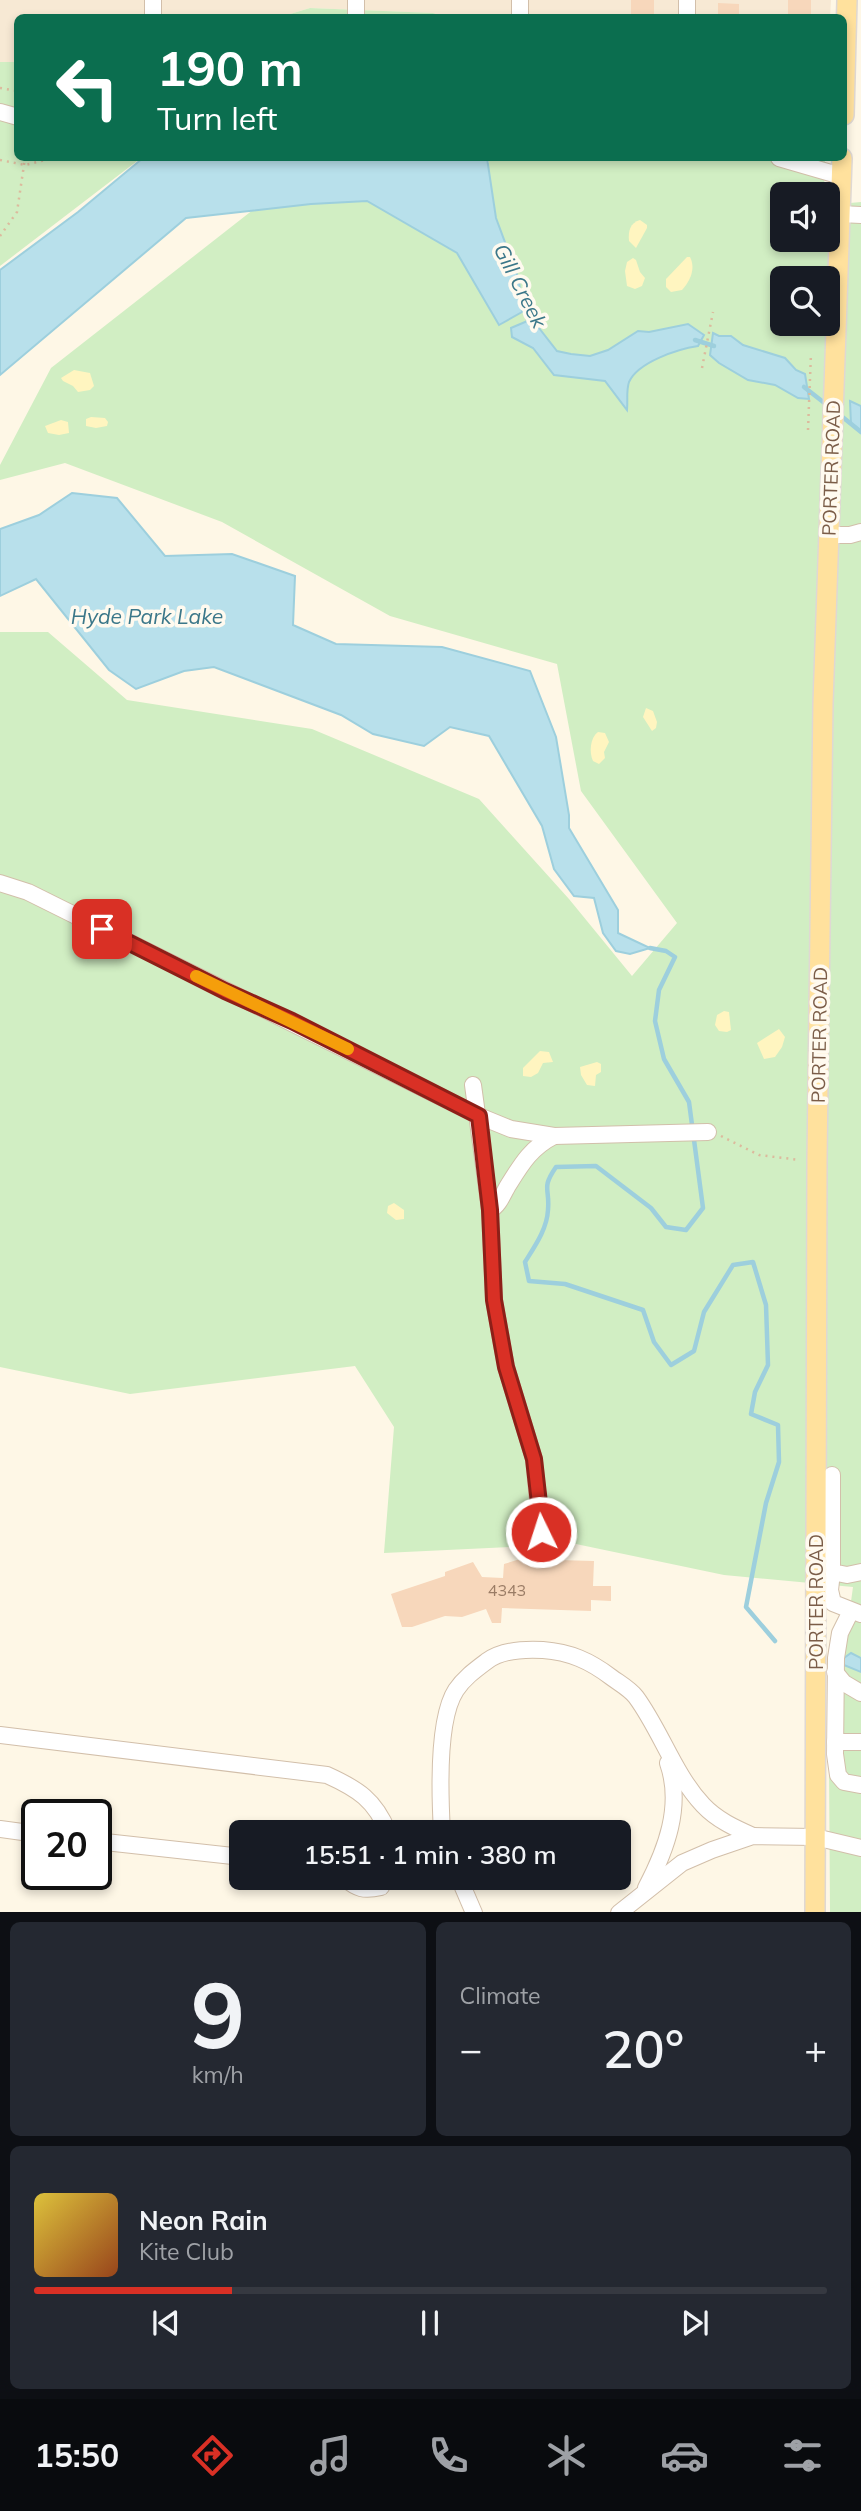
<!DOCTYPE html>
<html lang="en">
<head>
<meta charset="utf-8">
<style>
	:root { --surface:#171b24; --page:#242831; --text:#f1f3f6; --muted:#9ea1a6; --line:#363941; --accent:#d93025 }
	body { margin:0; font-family:Mulish,sans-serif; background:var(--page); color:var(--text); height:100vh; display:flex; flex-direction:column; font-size:26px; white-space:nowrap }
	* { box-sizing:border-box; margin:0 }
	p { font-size:23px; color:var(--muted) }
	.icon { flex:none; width:38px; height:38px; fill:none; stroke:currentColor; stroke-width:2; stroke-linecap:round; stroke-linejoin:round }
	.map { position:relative; height:1912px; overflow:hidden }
	.drawer { display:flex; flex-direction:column; gap:10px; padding:10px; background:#0d0f14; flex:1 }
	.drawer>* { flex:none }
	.hud { position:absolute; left:14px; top:14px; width:833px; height:147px; border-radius:10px; box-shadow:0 4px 10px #0003; background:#0b6e4f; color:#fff; overflow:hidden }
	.fabs { position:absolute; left:770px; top:182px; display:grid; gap:14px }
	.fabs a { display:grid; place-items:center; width:70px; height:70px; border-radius:10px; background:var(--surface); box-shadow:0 4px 10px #0003; font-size:35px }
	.speed { position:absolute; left:21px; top:1799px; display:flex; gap:14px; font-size:35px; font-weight:700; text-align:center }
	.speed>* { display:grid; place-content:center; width:91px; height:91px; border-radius:50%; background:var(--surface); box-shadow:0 4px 10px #0003; line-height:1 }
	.speed .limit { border:4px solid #111; border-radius:10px; background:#fff; color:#111 }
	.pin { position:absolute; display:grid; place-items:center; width:60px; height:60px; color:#fff; margin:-30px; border-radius:14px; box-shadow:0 4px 10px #0006 }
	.me { position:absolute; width:77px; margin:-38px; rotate:356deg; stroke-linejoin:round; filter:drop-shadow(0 0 5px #0008) }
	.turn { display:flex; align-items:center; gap:24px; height:147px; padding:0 28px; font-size:32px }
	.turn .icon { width:91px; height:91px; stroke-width:2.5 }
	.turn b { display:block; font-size:49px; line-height:60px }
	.big { font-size:52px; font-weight:600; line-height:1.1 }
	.drawer .widget { flex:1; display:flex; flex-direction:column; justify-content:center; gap:10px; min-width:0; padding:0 24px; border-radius:10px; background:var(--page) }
	.drawer .dial { align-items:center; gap:0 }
	.dial b { font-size:91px; line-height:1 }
	.song { display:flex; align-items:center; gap:21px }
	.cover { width:84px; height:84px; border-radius:10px; background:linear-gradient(135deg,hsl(50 70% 55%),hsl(20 70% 35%)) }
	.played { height:7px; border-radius:4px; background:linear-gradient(90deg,var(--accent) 25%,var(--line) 25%) }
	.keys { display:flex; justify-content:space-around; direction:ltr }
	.heat { display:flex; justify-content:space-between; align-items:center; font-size:38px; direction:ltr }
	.drawer .tiles { flex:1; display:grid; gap:10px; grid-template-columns:1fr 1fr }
	.widget:last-child { grid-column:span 2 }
	.trip { position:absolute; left:229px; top:1820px; width:402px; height:70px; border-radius:10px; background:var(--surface); box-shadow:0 4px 10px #0003; font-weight:600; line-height:70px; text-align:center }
	.tab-bar { display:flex; height:112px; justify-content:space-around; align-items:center; background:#090b0e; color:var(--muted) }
	.tab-bar .icon { width:49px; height:49px }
	.tab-bar .selected { color:var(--accent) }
	.tab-bar b { font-size:32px; color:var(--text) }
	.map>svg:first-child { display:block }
	.residential { fill:#f7e9d4 }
	.green { fill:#d1eec3; fill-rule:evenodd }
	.sand { fill:#fff5c0 }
	.water { fill:#b8e0eb; stroke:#9dcfdd; stroke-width:2 }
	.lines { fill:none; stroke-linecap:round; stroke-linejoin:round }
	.stream { stroke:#9dcfdd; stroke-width:4.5 }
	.building { fill:#f7d7bb }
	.minor-casing { stroke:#d2bfaa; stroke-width:18 }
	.major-casing { stroke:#dfd8d3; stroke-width:22 }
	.path { stroke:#dcba9d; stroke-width:2.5; stroke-dasharray:2 5; stroke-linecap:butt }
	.minor { stroke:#fff; stroke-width:16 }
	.major { stroke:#ffe19d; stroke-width:19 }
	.route-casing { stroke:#8d1f18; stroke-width:18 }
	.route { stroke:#d93025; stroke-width:12 }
	.slow { stroke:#f59e0b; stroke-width:12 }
	.labels { text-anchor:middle; stroke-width:7; stroke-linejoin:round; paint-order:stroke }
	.number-label { font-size:16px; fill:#9a7c65 }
	.street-label { font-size:19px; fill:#7b5d48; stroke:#fffaef }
	.water-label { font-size:21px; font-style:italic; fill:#3b7789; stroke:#fffaef }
</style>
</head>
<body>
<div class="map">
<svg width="861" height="1913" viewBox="0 0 861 1913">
	<rect width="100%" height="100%" fill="#fef7e6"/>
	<path class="residential" d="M0 0H831L830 18H443L432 13 310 8 277 18H18L17 62H0Z"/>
	<g class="green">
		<path d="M310 8 433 13 443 17 277 18Z"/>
		<path d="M0 62H17L18 158H141L0 266Z"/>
		<path d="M487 158H825L824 194H782V240H828V205L861 202V1912H830L829 1761 853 1587 724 1575 576 1544 384 1553 394 1427 355 1366 130 1394 0 1367V632H48L127 700 312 729 479 799 569 899 632 976 677 923 581 791 557 664 390 616 222 522 65 463 0 480V465L51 368 295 177 489 163ZM782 278H828V324H782Z"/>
	</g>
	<g class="sand">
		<path d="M640 220 647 225V228L636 248 629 241C628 231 630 223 640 220Z"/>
		<path d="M687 257H690C696 269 690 281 682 290L671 292 666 287V279Z"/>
		<path d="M633 258 636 260 640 272 645 278 642 286 635 289 627 286 625 271 627 262Z"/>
		<path d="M74 370 90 373 94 386 90 390 78 392 73 386 63 381 61 378Z"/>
		<path d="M91 417 105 418 108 422 107 426 96 428 86 426V419Z"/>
		<path d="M61 420 68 422 69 433 59 435 48 433 45 426Z"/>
		<path d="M646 708 653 711 657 722 656 728 652 731 643 717Z"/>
		<path d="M598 732 605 733 609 742 604 752 605 758 599 764 593 761C589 752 590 738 598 732Z"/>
		<path d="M724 1011 729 1012 731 1030 727 1032 719 1031 715 1025 717 1015Z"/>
		<path d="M779 1029 785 1037 782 1047 775 1057 764 1059 757 1043Z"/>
		<path d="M540 1051 549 1052 553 1062 543 1063 538 1073 531 1077 523 1076V1068Z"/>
		<path d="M597 1062 601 1064V1072L596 1075 595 1086 587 1085 581 1075 580 1067Z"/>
		<path d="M394 1203 404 1210V1219L396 1220 387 1213 388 1206Z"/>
	</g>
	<g class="water">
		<path d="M143 158H487L496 218 519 280 522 312 499 325 457 253 367 201 311 204 186 218 0 375V270L78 212Z"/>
		<path d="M532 319 557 351 571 354 590 356 608 350 638 331 649 332 688 324 704 335 698 346C678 349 638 362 629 382 626 391 628 400 627 410L605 381 554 375 533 348 512 337 511 328Z"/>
		<path d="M713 333 719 336H731L743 345 785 358 796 370 805 374 809 399 798 398 775 385 748 380 719 363 710 355Z"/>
		<path d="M850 401 861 406V432L851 424Z"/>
		<path d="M72 493 117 498 165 556 232 554 295 576 293 625 336 644 442 647 530 671 556 737 569 815V828L618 910V933L650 948 630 954 616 951 603 933 594 898 574 896 554 869 542 826 489 736 450 727 424 746 373 734 341 715 214 667 184 671 136 689 109 670 36 579 0 596V529L39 515Z"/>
		<path d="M851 1653 861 1658V1672L844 1665V1658Z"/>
	</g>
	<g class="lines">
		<g class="stream">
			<path d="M695 340 714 346"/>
			<path d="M804 387 827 405"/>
			<path d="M840 415 861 432"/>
			<path d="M650 948 666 951 675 957 659 990 655 1021 664 1059 689 1102 703 1208 686 1230 666 1227 651 1208 596 1166 556 1167C541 1189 550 1187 548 1210 547 1229 535 1246 525 1262L529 1281 565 1284 643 1310 654 1342 671 1365 694 1351 704 1312 733 1265 753 1262 766 1305 768 1365 755 1392 751 1414 778 1425 779 1462 766 1503 746 1607 775 1641"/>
		</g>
	</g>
	<g class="building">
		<rect x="631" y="0" width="23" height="16"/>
		<path d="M788 0H811V18L788 17Z"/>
		<path d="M718 3 739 4V18H718Z"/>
		<path d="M520 1559 594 1561 593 1586H611V1601L591 1600V1611L502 1608 501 1623H492L486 1609 462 1617 445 1616 412 1627H402L391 1594 445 1576V1572L473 1562 482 1577 503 1578 504 1564Z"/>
	</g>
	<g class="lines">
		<g class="minor-casing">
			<g id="minor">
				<path d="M153 18V0"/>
				<path d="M356 18V0"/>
				<path d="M520 18V0"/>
				<path d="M687 18V0"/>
				<path d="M0 112 18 117"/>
				<path d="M779 158 841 176"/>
				<path d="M840 214 861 215"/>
				<path d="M829 535H850L861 532"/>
				<path d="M0 883 28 892C178 967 329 1040 479 1116L511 1129 554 1136 708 1132"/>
				<path d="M473 1085 490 1210 494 1300 506 1367 534 1459 541 1532"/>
				<path d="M490 1210C500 1205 503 1193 509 1184 522 1163 532 1147 554 1136"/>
				<path d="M832 1475V1572L847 1575 861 1572"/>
				<path d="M832 1572 830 1590 833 1603 861 1614"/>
				<path d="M851 1611 840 1633 836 1658 835 1754 838 1775 844 1782 860 1785"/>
				<path d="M835 1672 844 1683 861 1693"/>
				<path d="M0 1735 327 1775C358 1789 375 1800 388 1832"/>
				<path d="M835 1742H861"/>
				<path d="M0 1829 37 1834"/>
				<path d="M442 1832C440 1797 437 1719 456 1690 464 1678 475 1670 487 1661 502 1650 525 1649 543 1650 570 1652 590 1661 611 1677 619 1683 630 1689 636 1697 661 1731 674 1774 703 1805 717 1820 735 1828 753 1836"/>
				<path d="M96 1841 242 1857"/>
				<path d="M344 1878C357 1889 364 1891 381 1887L386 1878"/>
				<path d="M459 1878 474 1913"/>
				<path d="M646 1888C666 1850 683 1806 668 1763"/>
				<path d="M619 1913 682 1863 712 1850 753 1836 815 1837 861 1848"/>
			</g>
		</g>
		<g class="major-casing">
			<g id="major">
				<path d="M844 115 847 0"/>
				<path d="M815 1913 817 1159 823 703 842 158"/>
			</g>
		</g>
		<g class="path">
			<path d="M369 17 380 18"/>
			<path d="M0 88 18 91"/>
			<path d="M0 160 25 165 54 158"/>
			<path d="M0 236 17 212 25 158"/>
			<path d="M702 368 713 312"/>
			<path d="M808 430 811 353"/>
			<path d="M721 1136 759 1155 800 1160"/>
		</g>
		<use href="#minor" class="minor"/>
		<use href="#major" class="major"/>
	</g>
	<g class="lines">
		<g class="route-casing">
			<path id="route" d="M102 929 225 991 292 1021 479 1116 490 1210 494 1300 506 1367 534 1459 541 1521V1532"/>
		</g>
		<use href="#route" class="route"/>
		<path class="slow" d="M196 976 348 1049"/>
	</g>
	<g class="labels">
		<g class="number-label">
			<text x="507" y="1596">4343</text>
		</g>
		<g class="street-label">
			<text transform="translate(831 468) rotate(-88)" y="7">PORTER ROAD</text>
			<text transform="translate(819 1035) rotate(-89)" y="7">PORTER ROAD</text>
			<text transform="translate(816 1602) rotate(-90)" y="7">PORTER ROAD</text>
		</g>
		<g class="water-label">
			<text transform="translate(520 286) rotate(63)" y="7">Gill Creek</text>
			<text x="147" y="624">Hyde Park Lake</text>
		</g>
	</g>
</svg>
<div class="fabs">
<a><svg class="icon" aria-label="sound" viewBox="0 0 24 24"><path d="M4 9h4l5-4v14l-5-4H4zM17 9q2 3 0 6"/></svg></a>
<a><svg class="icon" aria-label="search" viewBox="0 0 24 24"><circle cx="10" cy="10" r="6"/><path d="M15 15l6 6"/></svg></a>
</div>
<div class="speed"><div class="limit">20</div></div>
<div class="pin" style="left:102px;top:929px;background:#d93025"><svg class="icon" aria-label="arrive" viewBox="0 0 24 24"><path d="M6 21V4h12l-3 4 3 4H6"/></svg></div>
<svg class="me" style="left:541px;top:1532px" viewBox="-20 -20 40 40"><circle r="17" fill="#d93025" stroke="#fff" stroke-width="3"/><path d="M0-11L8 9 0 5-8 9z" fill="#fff"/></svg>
<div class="trip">15:51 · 1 min · 380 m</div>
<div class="hud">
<div class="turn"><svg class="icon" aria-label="left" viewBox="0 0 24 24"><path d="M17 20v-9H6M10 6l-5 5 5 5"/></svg><div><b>190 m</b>Turn left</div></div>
</div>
</div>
<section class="drawer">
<div class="tiles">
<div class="widget dial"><b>9</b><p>km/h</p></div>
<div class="widget"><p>Climate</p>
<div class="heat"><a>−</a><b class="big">20°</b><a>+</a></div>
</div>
<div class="widget">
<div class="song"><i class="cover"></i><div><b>Neon Rain</b><p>Kite Club</p></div></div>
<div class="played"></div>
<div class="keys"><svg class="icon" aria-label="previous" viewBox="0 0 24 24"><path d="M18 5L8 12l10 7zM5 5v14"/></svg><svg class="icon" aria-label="pause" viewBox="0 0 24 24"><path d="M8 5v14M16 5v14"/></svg><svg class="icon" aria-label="next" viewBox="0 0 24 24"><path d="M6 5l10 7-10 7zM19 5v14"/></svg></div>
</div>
</div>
</section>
<nav class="tab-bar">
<b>15:50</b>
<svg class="icon selected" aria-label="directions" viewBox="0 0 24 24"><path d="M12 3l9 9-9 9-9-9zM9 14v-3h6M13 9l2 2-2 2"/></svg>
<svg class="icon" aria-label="music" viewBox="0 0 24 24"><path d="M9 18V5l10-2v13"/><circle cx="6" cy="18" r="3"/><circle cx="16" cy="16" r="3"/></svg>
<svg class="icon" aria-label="phone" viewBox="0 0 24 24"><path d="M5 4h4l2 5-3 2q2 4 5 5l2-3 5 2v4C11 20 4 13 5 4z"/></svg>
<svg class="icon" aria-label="climate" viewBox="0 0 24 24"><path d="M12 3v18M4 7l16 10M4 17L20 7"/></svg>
<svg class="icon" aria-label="car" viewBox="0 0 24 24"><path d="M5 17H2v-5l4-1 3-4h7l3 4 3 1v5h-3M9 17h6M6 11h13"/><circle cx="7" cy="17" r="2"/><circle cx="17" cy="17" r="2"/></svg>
<svg class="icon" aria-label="filters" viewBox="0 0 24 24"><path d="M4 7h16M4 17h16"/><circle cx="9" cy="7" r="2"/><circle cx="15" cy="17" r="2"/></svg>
</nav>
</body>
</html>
